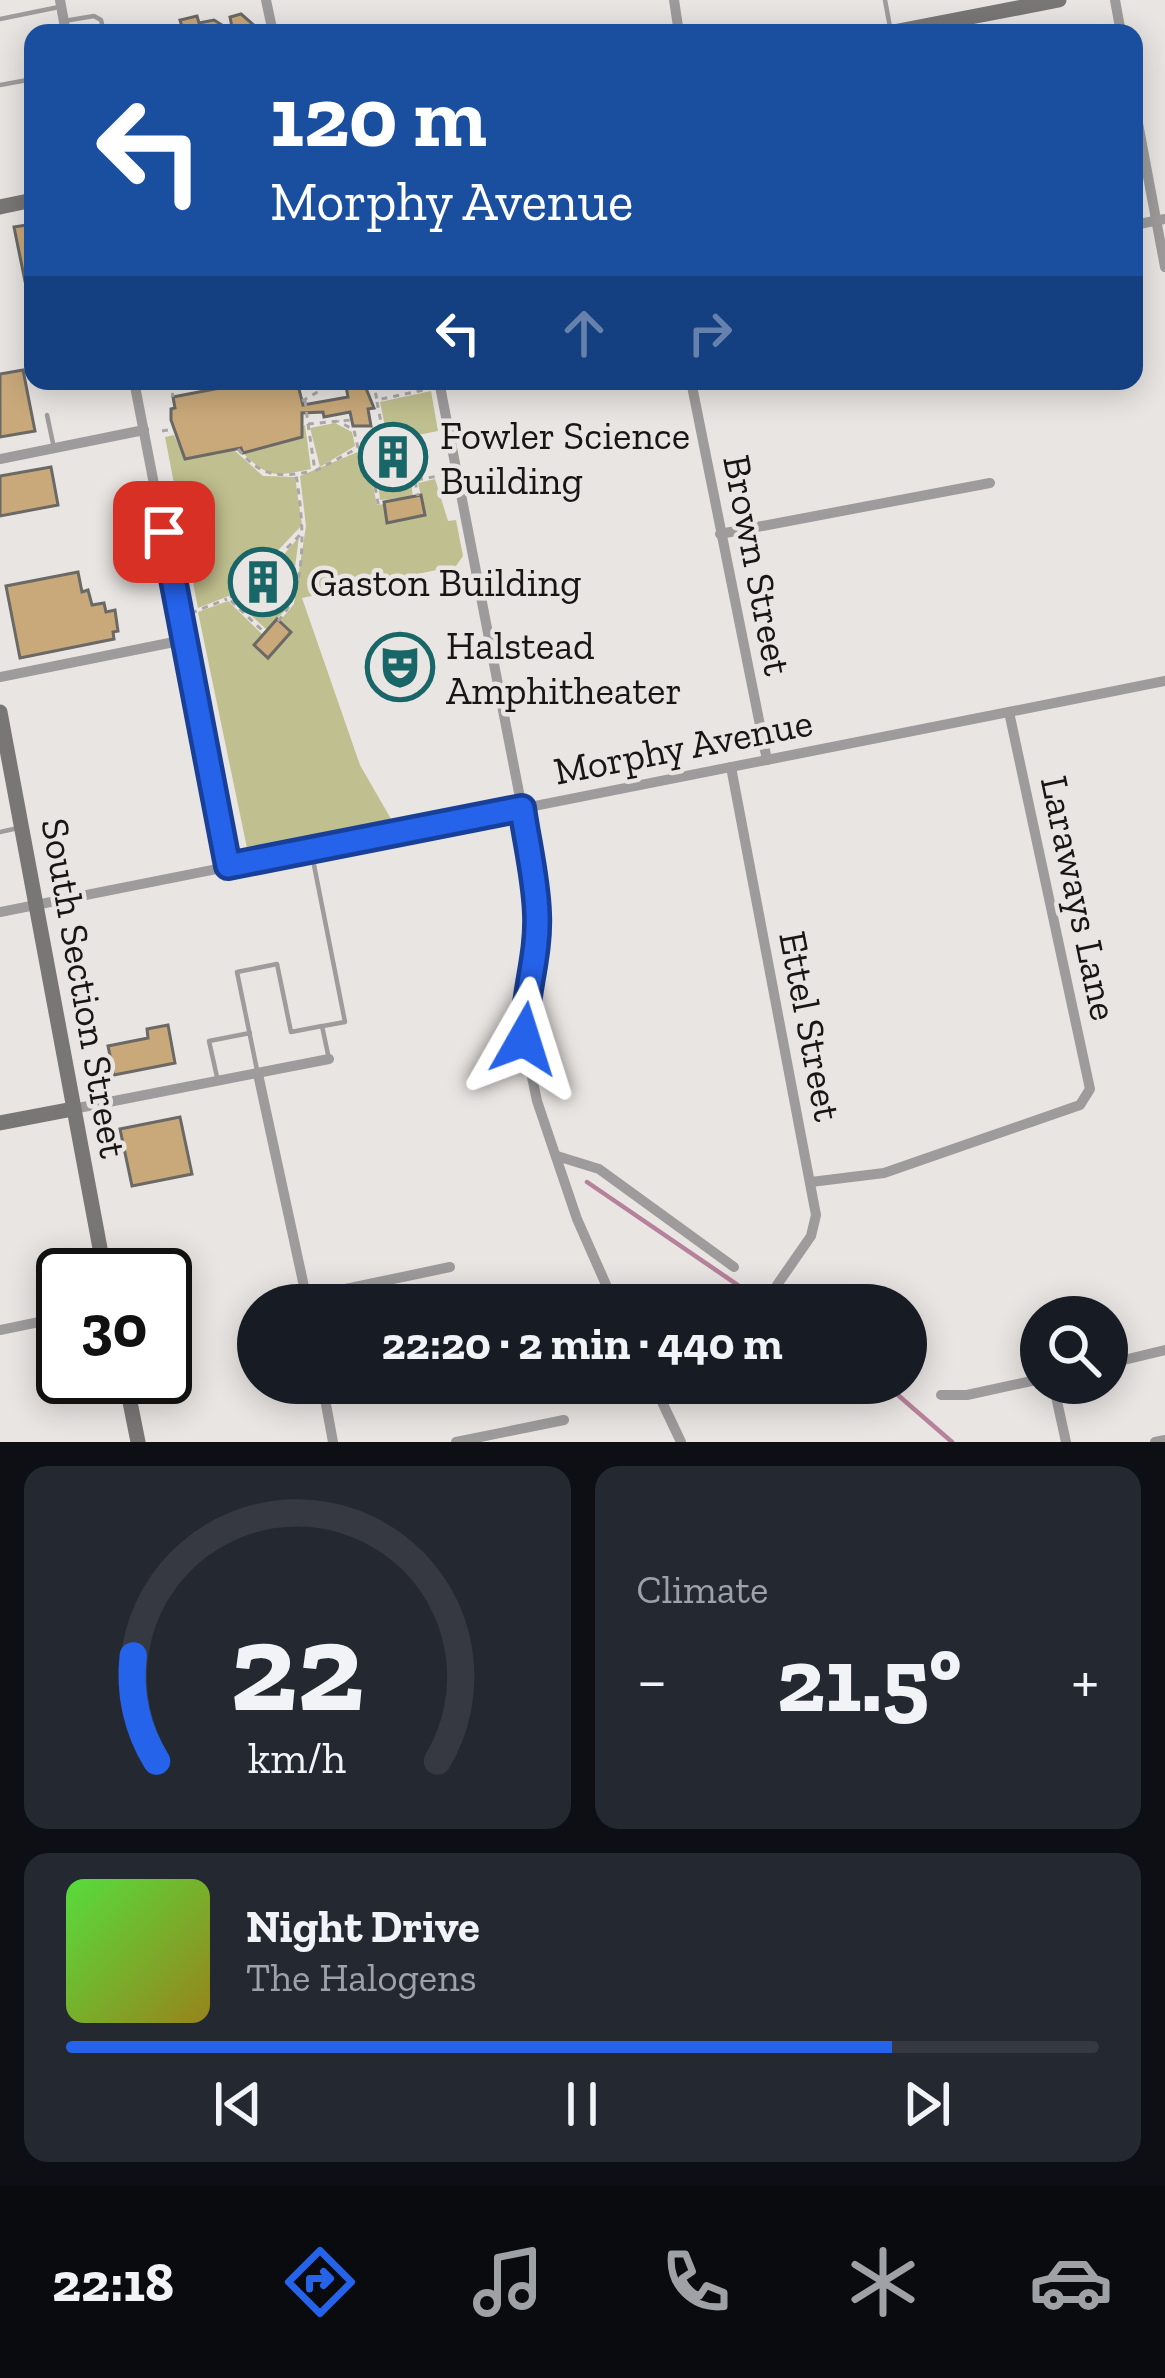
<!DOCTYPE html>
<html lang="en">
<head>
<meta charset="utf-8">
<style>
	:root { --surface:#171b24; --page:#242831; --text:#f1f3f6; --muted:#9ea1a6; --line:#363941; --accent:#2563eb }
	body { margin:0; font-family:"Zilla Slab",serif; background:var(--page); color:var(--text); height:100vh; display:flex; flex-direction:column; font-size:45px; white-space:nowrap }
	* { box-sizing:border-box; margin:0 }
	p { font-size:39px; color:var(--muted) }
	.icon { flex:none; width:66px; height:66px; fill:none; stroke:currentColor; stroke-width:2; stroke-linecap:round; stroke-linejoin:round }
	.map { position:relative; height:1442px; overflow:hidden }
	.details { display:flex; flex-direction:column; gap:24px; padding:24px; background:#0d0f14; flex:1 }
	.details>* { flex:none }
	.guide { position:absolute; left:24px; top:24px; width:1119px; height:366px; border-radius:24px; box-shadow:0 6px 30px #0003; background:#1a4fa0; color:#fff; overflow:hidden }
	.controls { position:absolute; left:1020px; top:1296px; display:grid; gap:24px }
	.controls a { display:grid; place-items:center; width:108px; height:108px; border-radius:50%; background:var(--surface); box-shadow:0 6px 30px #0003; font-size:60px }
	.speed { position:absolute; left:36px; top:1248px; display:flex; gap:24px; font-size:60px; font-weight:700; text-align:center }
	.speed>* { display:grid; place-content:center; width:156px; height:156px; border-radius:50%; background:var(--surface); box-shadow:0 6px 30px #0003; line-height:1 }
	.speed .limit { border:6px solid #111; border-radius:18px; background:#fff; color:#111 }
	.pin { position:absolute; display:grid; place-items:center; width:102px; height:102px; color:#fff; margin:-51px; border-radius:24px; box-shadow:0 6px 18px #0006 }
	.me { position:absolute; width:132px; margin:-66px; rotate:6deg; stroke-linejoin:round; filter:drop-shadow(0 0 9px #0008) }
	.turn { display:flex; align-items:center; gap:42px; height:252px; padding:0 48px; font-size:54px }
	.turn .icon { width:156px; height:156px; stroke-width:2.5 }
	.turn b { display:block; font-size:84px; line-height:102px }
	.lanes { display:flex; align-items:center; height:114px; padding:0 48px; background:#0003; justify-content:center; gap:60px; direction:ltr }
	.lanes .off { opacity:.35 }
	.big { font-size:90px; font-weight:700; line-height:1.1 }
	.details .widget { flex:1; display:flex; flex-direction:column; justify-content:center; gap:18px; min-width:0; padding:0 42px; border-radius:24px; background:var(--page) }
	.details .dial { align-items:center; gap:0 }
	.dial svg { height:312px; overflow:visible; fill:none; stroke:var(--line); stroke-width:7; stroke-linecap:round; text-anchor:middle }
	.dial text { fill:var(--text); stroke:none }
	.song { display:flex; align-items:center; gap:36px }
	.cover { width:144px; height:144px; border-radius:18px; background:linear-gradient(135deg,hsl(110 70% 55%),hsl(50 70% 35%)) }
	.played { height:12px; border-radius:6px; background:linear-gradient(90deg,var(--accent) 80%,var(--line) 80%) }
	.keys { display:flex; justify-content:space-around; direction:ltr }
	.heat { display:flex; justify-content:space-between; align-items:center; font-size:66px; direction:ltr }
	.details .tiles { flex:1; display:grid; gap:24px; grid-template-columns:1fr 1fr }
	.widget:last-child { grid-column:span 2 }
	.trip { position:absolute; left:237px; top:1284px; width:690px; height:120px; border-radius:60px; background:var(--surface); box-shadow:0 6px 30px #0003; font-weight:700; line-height:120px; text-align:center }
	.tabs { display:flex; height:192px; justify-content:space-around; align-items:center; background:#090b0e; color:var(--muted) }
	.tabs .icon { width:84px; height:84px }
	.tabs .on { color:var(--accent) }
	.tabs b { font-size:54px; color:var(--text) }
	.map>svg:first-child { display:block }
	.green { fill:#c0bf8f }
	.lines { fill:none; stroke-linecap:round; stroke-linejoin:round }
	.stream { stroke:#b6819a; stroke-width:4.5 }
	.building { fill:#c9a97a; stroke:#6b6966; stroke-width:3 }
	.path { stroke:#aaa6a5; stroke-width:3; stroke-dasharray:6 6; stroke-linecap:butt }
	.lane { stroke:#9d9b9b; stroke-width:4.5 }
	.street { stroke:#9d9b9b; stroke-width:10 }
	.secondary { stroke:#797676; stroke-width:15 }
	.route-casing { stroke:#184099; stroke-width:30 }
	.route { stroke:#2563eb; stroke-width:21 }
	.labels { text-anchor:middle; stroke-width:9; stroke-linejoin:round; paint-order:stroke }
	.poi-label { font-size:39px; fill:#171615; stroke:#e9e5e3; text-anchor:start }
	.street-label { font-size:39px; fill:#171615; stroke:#e9e5e3 }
</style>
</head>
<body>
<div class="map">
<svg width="1165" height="1442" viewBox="0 0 1165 1442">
	<rect width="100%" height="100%" fill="#e9e5e3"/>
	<g class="green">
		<path d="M431 391 438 431 388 441 380 402Z"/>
		<path d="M335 423 352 432 355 446 320 467 310 428Z"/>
		<path d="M305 425 311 469C276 476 269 479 243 453L270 447Z"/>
		<path d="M174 435 185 459 234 450 263 476 295 477 302 525 239 592 198 608 165 437Z"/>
		<path d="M365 449 377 505 384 504 387 522 425 515 418 483 435 479 448 521 456 520 463 556 456 566 302 598 360 765 391 819 247 848 198 612 228 601 263 635 254 645 267 657 279 622 294 604 306 526 300 476Z"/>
		<path d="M409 467 413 497 380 500 377 473Z"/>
		<path d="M299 537 290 605 267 630 232 598 248 591 258 601 282 577 272 568Z"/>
	</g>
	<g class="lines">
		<g class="stream">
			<path d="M587 1182 767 1305"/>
			<path d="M884 1383 952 1442"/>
		</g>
	</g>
	<g class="building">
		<path d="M241 14 263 33H176V28L182 27 180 20 197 16 199 23 214 20 233 32 230 17Z"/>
		<path d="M33 224V296H28L14 227Z"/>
		<path d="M23 370 35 431 0 437V374Z"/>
		<path d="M237 381H297L303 405 348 397 345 381H363L374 408 368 409 371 426H353L350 412 324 417 323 412 302 413V437L243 453 241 448 185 459 171 420V409L175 408 173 397 230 386Z"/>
		<path d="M410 443 415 464 376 471 372 451Z"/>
		<path d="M51 467 58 505 0 516V476Z"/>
		<path d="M421 495 425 515 387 523 384 502Z"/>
		<path d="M267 563 283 577 259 602 244 587Z"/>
		<path d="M78 572 82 592 88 590 92 605 104 603 106 612 115 610 118 631 113 632 114 639 20 658 6 586Z"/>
		<path d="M277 619 291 632 268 658 254 645Z"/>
		<path d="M168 1025 175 1063 114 1075 108 1046 148 1038 147 1029Z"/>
		<path d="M180 1117 192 1174 132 1186 120 1129Z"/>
	</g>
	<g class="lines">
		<g class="path">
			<path d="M171 381 173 397"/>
			<path d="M226 381V387"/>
			<path d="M373 381 377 400 428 389"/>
			<path d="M305 400 308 424 351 420"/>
			<path d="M302 401 326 387V381"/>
			<path d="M377 402 385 443 391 445"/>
			<path d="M308 424 315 471 358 448 354 430 338 421"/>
			<path d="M162 431 173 429"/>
			<path d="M367 446 372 473 412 466 418 496"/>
			<path d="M358 448 383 443"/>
			<path d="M238 449C261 477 278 478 313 471"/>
			<path d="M373 475 378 503 384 502"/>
			<path d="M417 480 443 475"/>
			<path d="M270 565 302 533"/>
			<path d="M246 589 228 598 265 633"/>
			<path d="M191 613 227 599"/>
			<path d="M278 621C310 588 303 516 296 475"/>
		</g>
		<g class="lane">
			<path d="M885 0 890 27"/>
			<path d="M0 19 59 7"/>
			<path d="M64 21 94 16 101 20 104 33"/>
			<path d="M533 33H566"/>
			<path d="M0 85 33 79"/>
			<path d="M47 415 54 448"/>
			<path d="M0 832 18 828"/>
			<path d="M312 855 345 1022 323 1026"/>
			<path d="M257 1070 237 972 277 964 291 1032 322 1026 329 1059"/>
			<path d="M217 1077 209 1041 250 1033"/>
		</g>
		<g class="street">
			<path d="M60 0 66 33"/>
			<path d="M266 0 273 33"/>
			<path d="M674 0 679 33"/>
			<path d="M1115 0 1121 33"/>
			<path d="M1134 102 1165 267"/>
			<path d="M1134 225 1165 219"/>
			<path d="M134 381 228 866"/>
			<path d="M439 381 522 808 537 912 536 944 524 1006V1039L537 1101 577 1219 615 1305"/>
			<path d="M691 381 767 760"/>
			<path d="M0 459 144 430"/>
			<path d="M720 534 990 483"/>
			<path d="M0 677 184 640"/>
			<path d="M731 767 816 1215 811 1236 777 1285"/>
			<path d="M0 912 1165 681"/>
			<path d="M258 1074 308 1305"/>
			<path d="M73 1109 329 1059"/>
			<path d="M557 1156 599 1169 734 1267"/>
			<path d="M811 1182 884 1173 1080 1105 1090 1089 1009 712"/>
			<path d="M307 1297 450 1267"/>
			<path d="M0 1330 63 1317"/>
			<path d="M1107 1364 1165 1350"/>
			<path d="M322 1383 333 1442"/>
			<path d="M653 1383 681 1442"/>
			<path d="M1053 1383 1066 1442"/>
			<path d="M941 1395H967L1041 1379"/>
			<path d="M456 1442 564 1420"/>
			<path d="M1155 1442 1165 1440"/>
		</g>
		<g class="secondary">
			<path d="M888 33 1059 0"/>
			<path d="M0 207 33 200"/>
			<path d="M0 712 105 1275"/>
			<path d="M0 1123 73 1109"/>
			<path d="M125 1377 138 1442"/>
		</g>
	</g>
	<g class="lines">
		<g class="route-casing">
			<path id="route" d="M164 532 228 866 522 808C527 843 536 879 537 914 539 956 524 996 524 1039"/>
		</g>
		<use href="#route" class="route"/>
	</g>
	<defs>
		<g id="building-ring" transform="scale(3.45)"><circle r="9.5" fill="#e9e5e3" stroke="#186667" stroke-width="1.5"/><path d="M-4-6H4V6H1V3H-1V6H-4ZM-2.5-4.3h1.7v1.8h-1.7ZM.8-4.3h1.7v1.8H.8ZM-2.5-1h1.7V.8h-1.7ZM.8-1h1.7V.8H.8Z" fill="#186667"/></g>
		<g id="theatre-ring" transform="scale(3.45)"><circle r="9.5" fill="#e9e5e3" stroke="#186667" stroke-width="1.5"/><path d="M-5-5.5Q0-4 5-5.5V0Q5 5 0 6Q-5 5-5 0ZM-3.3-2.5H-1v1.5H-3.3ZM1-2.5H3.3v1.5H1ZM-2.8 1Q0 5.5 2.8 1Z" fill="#186667"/></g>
	</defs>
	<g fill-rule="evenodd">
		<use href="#building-ring" x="393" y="457"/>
		<use href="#building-ring" x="263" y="582"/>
		<use href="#theatre-ring" x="400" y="667"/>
	</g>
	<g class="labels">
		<g class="poi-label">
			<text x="440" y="449">Fowler Science<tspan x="440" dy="45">Building</tspan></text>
			<text x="310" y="596">Gaston Building</text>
			<text x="446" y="659">Halstead<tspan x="446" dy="45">Amphitheater</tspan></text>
		</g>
		<g class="street-label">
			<text transform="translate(758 565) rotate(79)" y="14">Brown Street</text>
			<text transform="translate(683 746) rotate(-11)" y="14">Morphy Avenue</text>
			<text transform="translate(1080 898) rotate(78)" y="14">Laraways Lane</text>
			<text transform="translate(85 988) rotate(80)" y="14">South Section Street</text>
			<text transform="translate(811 1026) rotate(79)" y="14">Ettel Street</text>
		</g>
	</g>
</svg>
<div class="controls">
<a><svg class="icon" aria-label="search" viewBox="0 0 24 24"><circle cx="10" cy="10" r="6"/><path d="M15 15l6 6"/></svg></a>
</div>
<div class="speed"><div class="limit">30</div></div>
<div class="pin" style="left:164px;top:532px;background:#d93025"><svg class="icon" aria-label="arrive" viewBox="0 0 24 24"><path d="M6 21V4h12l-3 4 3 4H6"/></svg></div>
<svg class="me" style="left:524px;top:1039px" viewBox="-20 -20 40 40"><path d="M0-17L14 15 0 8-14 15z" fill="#2563eb" stroke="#fff" stroke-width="4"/></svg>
<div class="trip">22:20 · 2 min · 440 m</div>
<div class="guide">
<div class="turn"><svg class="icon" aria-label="left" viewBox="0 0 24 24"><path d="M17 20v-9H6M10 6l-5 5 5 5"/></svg><div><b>120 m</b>Morphy Avenue</div></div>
<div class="lanes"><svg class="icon" aria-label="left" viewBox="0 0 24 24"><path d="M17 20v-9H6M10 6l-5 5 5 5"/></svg><svg class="icon off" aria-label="ahead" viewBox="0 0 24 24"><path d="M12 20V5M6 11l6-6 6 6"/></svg><svg class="icon off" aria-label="right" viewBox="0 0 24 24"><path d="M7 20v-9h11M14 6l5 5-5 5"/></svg></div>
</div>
</div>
<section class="details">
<div class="tiles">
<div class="widget dial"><svg viewBox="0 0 100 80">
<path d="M14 69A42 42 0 1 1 86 69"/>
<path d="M14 69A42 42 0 0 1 8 42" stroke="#2563eb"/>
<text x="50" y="56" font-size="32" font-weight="700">22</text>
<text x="50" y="72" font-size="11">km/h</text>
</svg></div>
<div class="widget"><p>Climate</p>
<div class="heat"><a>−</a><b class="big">21.5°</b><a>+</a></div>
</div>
<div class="widget">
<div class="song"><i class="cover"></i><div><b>Night Drive</b><p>The Halogens</p></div></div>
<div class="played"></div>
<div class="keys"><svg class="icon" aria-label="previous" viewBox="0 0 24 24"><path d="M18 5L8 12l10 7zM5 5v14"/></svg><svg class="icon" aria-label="pause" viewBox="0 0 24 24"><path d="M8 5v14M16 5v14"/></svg><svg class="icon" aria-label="next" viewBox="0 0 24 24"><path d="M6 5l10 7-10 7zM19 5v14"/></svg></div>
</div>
</div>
</section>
<nav class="tabs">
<b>22:18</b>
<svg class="icon on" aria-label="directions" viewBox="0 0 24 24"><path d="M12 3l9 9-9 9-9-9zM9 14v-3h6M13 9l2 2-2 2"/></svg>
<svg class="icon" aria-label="music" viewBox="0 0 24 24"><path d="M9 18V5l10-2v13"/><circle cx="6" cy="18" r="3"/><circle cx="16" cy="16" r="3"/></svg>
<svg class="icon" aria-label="phone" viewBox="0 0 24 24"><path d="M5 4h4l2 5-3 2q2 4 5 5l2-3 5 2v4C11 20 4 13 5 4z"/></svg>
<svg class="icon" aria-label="climate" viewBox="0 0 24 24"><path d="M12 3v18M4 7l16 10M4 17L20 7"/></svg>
<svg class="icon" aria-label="car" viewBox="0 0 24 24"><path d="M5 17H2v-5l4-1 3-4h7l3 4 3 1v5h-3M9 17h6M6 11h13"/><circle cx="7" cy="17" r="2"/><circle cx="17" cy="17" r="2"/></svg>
</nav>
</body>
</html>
